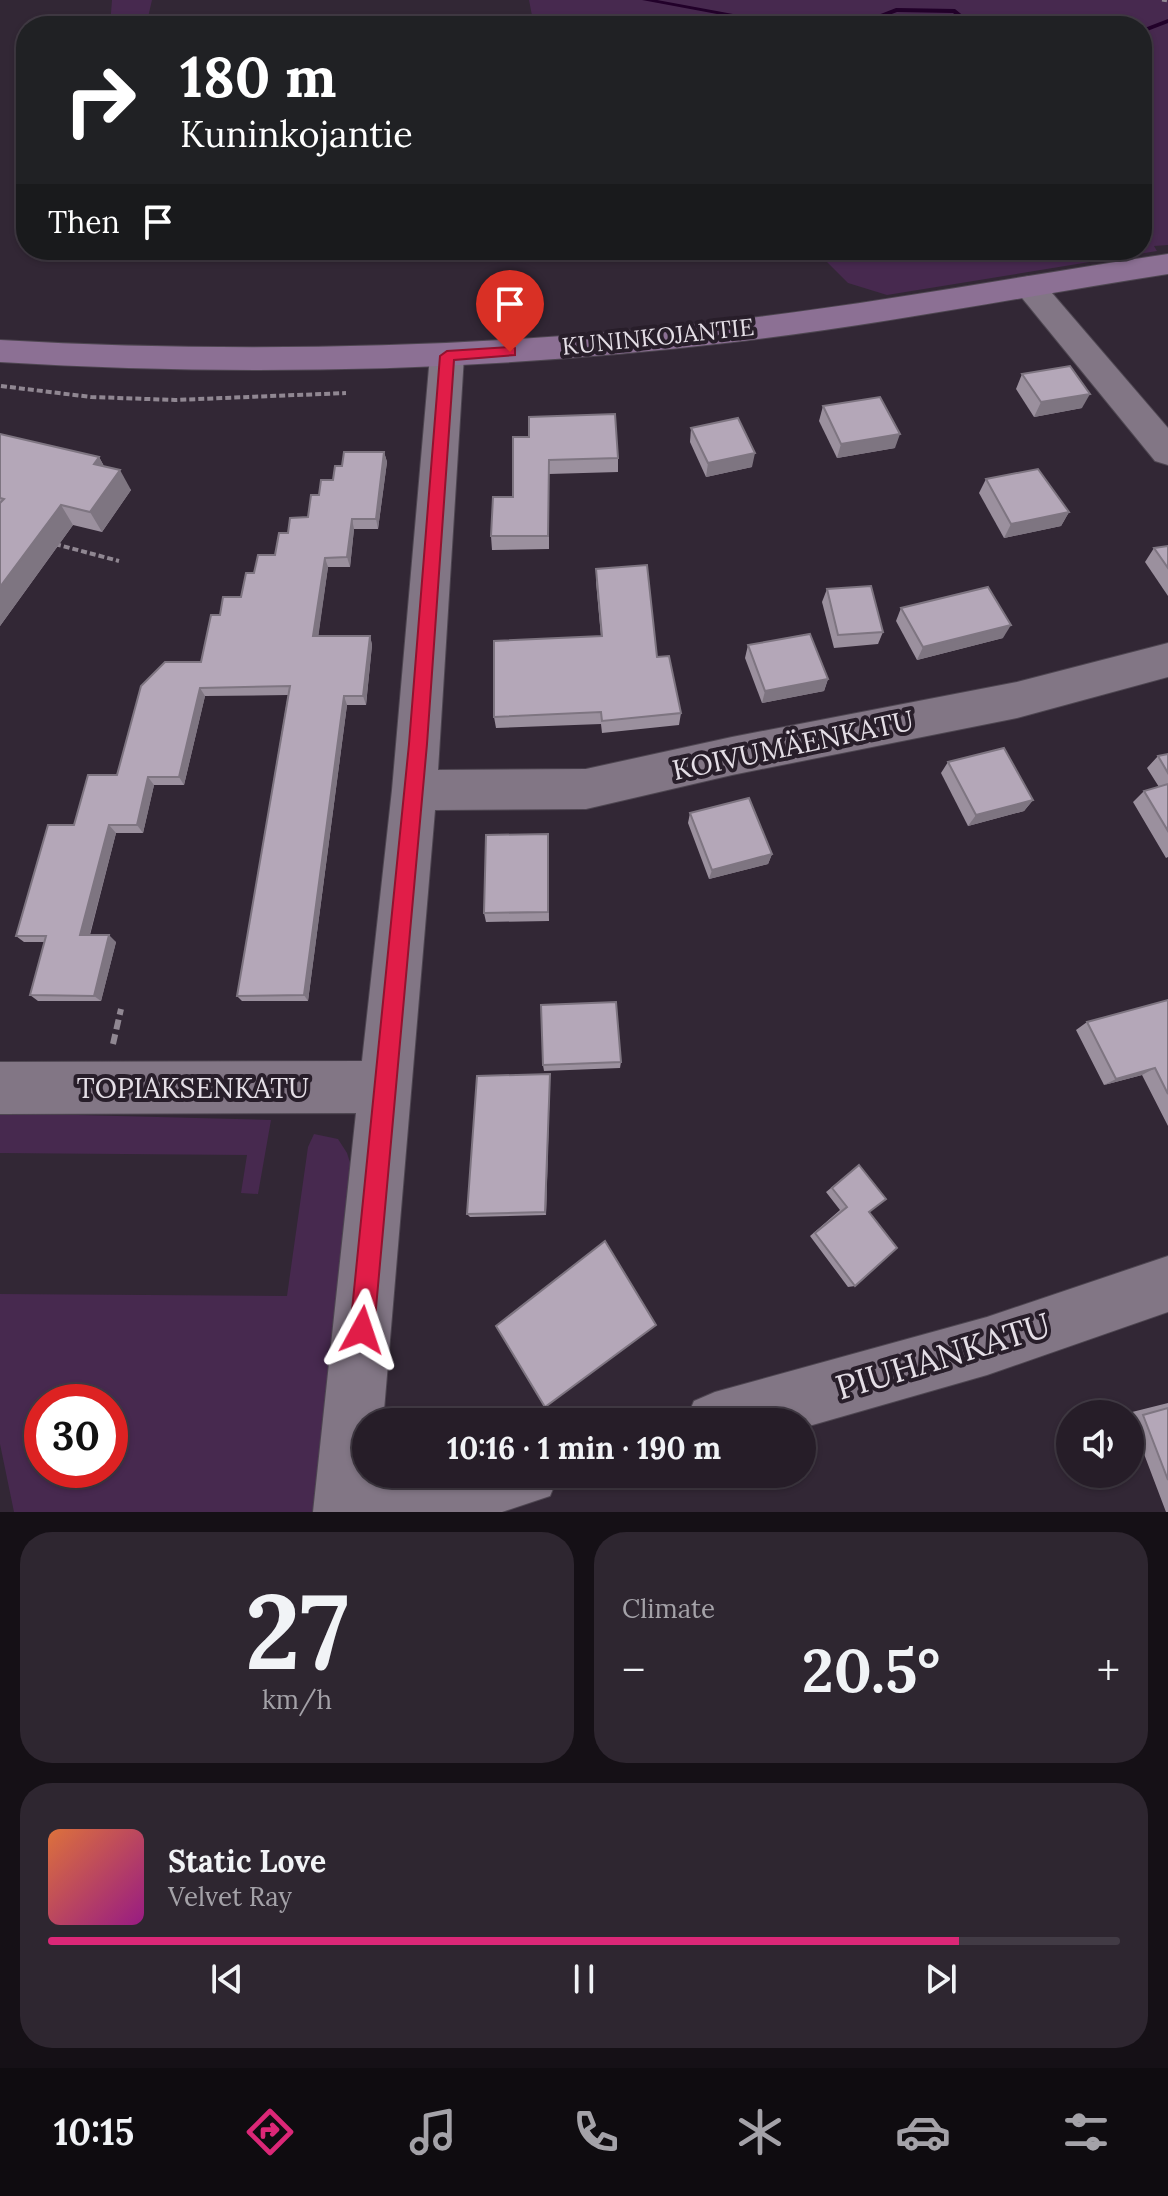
<!DOCTYPE html>
<html lang="en">
<head>
<meta charset="utf-8">
<style>
	:root { --surface:#261d28; --page:#2e2630; --text:#f1f3f6; --muted:#a4a2a8; --line:#423b45; --accent:#db2777 }
	body { margin:0; font-family:Lora,serif; background:var(--page); color:var(--text); height:100vh; display:flex; flex-direction:column; font-size:30px; white-space:nowrap }
	* { box-sizing:border-box; margin:0 }
	p { font-size:26px; color:var(--muted) }
	.icon { flex:none; width:44px; height:44px; fill:none; stroke:currentColor; stroke-width:2; stroke-linecap:round; stroke-linejoin:round }
	.map { position:relative; height:1512px; overflow:hidden }
	.sheet { display:flex; flex-direction:column; gap:20px; padding:20px; background:#151016; flex:1 }
	.sheet>* { flex:none }
	.guide { position:absolute; left:16px; top:16px; width:1136px; height:244px; border-radius:32px; box-shadow:0 2px 6px #0004,0 0 0 2px var(--line); background:#202124; color:#fff; overflow:hidden }
	.controls { position:absolute; left:1056px; top:1400px; display:grid; gap:16px }
	.controls a { display:grid; place-items:center; width:88px; height:88px; border-radius:50%; background:var(--surface); box-shadow:0 2px 6px #0004,0 0 0 2px var(--line); font-size:40px }
	.speed { position:absolute; left:24px; top:1384px; display:flex; gap:16px; font-size:40px; font-weight:700; text-align:center }
	.speed>* { display:grid; place-content:center; width:104px; height:104px; border-radius:50%; background:var(--surface); box-shadow:0 2px 6px #0004,0 0 0 2px var(--line); line-height:1 }
	.speed .limit { border:12px solid #d22; background:#fff; color:#111 }
	.pin { position:absolute; display:grid; place-items:center; width:68px; height:68px; color:#fff; margin:-82px -34px; border-radius:50% 50% 50% 0; rotate:-45deg; box-shadow:0 0 8px #0007 }
	.pin .icon { rotate:45deg }
	.me { position:absolute; width:88px; margin:-44px; rotate:5deg; stroke-linejoin:round; filter:drop-shadow(0 0 6px #0008) }
	.turn { display:flex; align-items:center; gap:28px; height:168px; padding:0 32px; font-size:36px }
	.turn .icon { width:104px; height:104px; stroke-width:2.5 }
	.turn b { display:block; font-size:56px; line-height:68px }
	.then { display:flex; align-items:center; height:76px; padding:0 32px; background:#0003; gap:16px; font-size:30px }
	.big { font-size:60px; font-weight:700; line-height:1.1 }
	.sheet .tile { flex:1; display:flex; flex-direction:column; justify-content:center; gap:12px; min-width:0; padding:0 28px; border-radius:32px; background:var(--page) }
	.sheet .dial { align-items:center; gap:0 }
	.dial b { font-size:104px; line-height:1 }
	.song { display:flex; align-items:center; gap:24px }
	.cover { width:96px; height:96px; border-radius:12px; background:linear-gradient(135deg,hsl(20 70% 55%),hsl(310 70% 35%)) }
	.played { height:8px; border-radius:4px; background:linear-gradient(90deg,var(--accent) 85%,var(--line) 85%) }
	.keys { display:flex; justify-content:space-around; direction:ltr }
	.heat { display:flex; justify-content:space-between; align-items:center; font-size:44px; direction:ltr }
	.sheet .tiles { flex:1; display:grid; gap:20px; grid-template-columns:1fr 1fr }
	.tile:last-child { grid-column:span 2 }
	.trip { position:absolute; left:352px; top:1408px; width:464px; height:80px; border-radius:40px; background:var(--surface); box-shadow:0 2px 6px #0004,0 0 0 2px var(--line); font-weight:700; line-height:80px; text-align:center }
	.dock { display:flex; height:128px; justify-content:space-around; align-items:center; background:#0f0c10; color:var(--muted) }
	.dock .icon { width:56px; height:56px }
	.dock .selected { color:var(--accent) }
	.dock b { font-size:36px; color:var(--text) }
	.map>svg:first-child { display:block }
	.green { fill:#47294f; fill-rule:evenodd }
	.lines { fill:none; stroke-linecap:round; stroke-linejoin:round }
	.stream { fill:#22012a; fill-rule:evenodd }
	.street-casing { stroke:#4e4651; stroke-width:2 }
	.secondary-casing { stroke:#4e4651; stroke-width:2 }
	.path-far2 { stroke:#908792; stroke-width:3; stroke-dasharray:5 3; stroke-linecap:butt }
	.path-far1 { stroke:#908792; stroke-width:4; stroke-dasharray:6 3; stroke-linecap:butt }
	.path { stroke:#908792; stroke-width:6; stroke-dasharray:10 5; stroke-linecap:butt }
	.street { fill:#827685; fill-rule:evenodd }
	.secondary { fill:#8c7094; fill-rule:evenodd }
	.wall { fill:#9b909e }
	.shaded-wall { fill:#7e7581 }
	.building { fill:#b4a7b8; stroke:#7e7581; stroke-width:2 }
	.route { fill:#e11d48; stroke:#92132f; stroke-width:2 }
	.labels { text-anchor:middle; stroke-width:8; stroke-linejoin:round; paint-order:stroke }
	.far-street-label { font-size:24px; fill:#e4dee6; stroke:#281e2a }
	.street-label { font-size:28px; fill:#e4dee6; stroke:#281e2a }
	.near-street-label { font-size:34px; fill:#e4dee6; stroke:#281e2a }
</style>
</head>
<body>
<div class="map">
<svg width="1168" height="1512" viewBox="0 0 1168 1512">
	<rect width="100%" height="100%" fill="#322735"/>
	<g class="green">
		<path d="M112 0H152L146 26H110Z"/>
		<path d="M529 0H1168V245L1154 246 1157 251 887 295 848 283 827 262 775 250H1142V26H534Z"/>
		<path d="M0 1113 271 1120 258 1194 241 1193 247 1155 0 1153Z"/>
		<path d="M314 1134 338 1139 347 1153 352 1169 313 1512H14L0 1444V1294L287 1296 308 1147ZM42 1402H110V1470H42Z"/>
	</g>
	<g class="lines">
		<g class="stream">
			<path d="M642 0H657L797 26H781Z"/>
			<path d="M896 8 955 9 976 26H968L953 13 897 12 860 26H850Z"/>
			<path d="M1168 19V23L1142 33V29Z"/>
		</g>
		<g class="street-casing">
			<g id="street">
				<path d="M1029 276 1040 279 1168 428V465L1155 461 1018 293 1013 286 1018 279Z"/>
				<path d="M447 344 459 348 464 356 438 770 586 769 732 737 1017 682 1168 643V677L1017 718 732 775 586 809 435 810 383 1422H366V1474H378L377 1487 416 1474H559L550 1496 502 1512H313L356 1113 0 1114V1062L362 1061 392 790 430 356 435 348Z"/>
				<path d="M1168 1256V1312L987 1375 802 1428V1422H685L694 1401 715 1392 987 1317Z"/>
			</g>
		</g>
		<g class="secondary-casing">
			<path id="secondary" d="M1168 254V274C1021 297 874 326 725 343 484 371 242 377 0 362V340C242 354 484 348 725 321 874 304 1020 276 1168 254Z"/>
		</g>
		<path class="path-far2" d="M1162 0 1168 1"/>
		<g class="path-far1">
			<path d="M1 386 91 397 175 400 346 393"/>
			<path d="M55 544 119 561"/>
		</g>
		<path class="path" d="M113 1044 121 1009"/>
		<use href="#street" class="street"/>
		<use href="#secondary" class="secondary"/>
	</g>
	<g class="wall">
		<path d="M1022 374 1082 408 1034 417 1016 389Z"/>
		<path d="M823 406 895 448 837 458 819 421Z"/>
		<path d="M691 428 752 467 706 477 690 442Z"/>
		<path d="M0 434 99 457 104 466 131 490 102 532 73 525 0 626Z"/>
		<path d="M513 437 618 458V472L549 474V549L492 550 491 536 513 497Z"/>
		<path d="M384 452 387 462 378 529H354L350 567H328L318 636H370L372 645 366 705H347L308 1001H242L237 996 288 695 205 696 184 785H154L143 833H116L90 935 116 942 101 1001H38L30 995 44 942H24L16 936 74 825 117 775 201 662 220 615 241 597 254 573 275 555 288 533 308 517 319 495 333 480 342 466Z"/>
		<path d="M986 479 1069 512 1061 526 1004 538 979 493Z"/>
		<path d="M1168 546V596L1145 562 1154 548Z"/>
		<path d="M596 569 657 657 681 713 679 725 602 733 601 724 496 728 494 717 601 637 596 582Z"/>
		<path d="M827 589 883 632 878 644 834 648 822 602Z"/>
		<path d="M901 608 1003 638 917 660 896 621Z"/>
		<path d="M748 645 828 679 824 691 762 703 745 658Z"/>
		<path d="M1168 754V857L1166 858 1133 802 1144 791 1159 787 1147 768 1158 756Z"/>
		<path d="M948 762 1033 800 1024 811 968 826 941 773Z"/>
		<path d="M690 813 772 854 768 864 709 879 688 823Z"/>
		<path d="M548 834 549 921 486 922 484 913Z"/>
		<path d="M1168 1000V1126L1142 1075 1104 1085 1076 1030 1087 1022Z"/>
		<path d="M621 1062 620 1068 544 1071 543 1065Z"/>
		<path d="M550 1074 546 1215 470 1217 467 1214Z"/>
		<path d="M859 1165 869 1212 855 1286 848 1287 810 1236 840 1210 826 1192Z"/>
		<path d="M1168 1403V1512H1166L1130 1417V1414L1128 1413Z"/>
	</g>
	<g class="shaded-wall">
		<path d="M1090 394 1082 408 1034 417 1041 402Z"/>
		<path d="M900 434 895 448 837 458 841 444Z"/>
		<path d="M384 452 387 462 378 529 376 519Z"/>
		<path d="M755 453 752 467 706 477 708 463Z"/>
		<path d="M99 457 110 478 94 464Z"/>
		<path d="M120 470 131 490 102 532 90 512Z"/>
		<path d="M61 505 73 525 0 626V587Z"/>
		<path d="M1069 512 1061 526 1004 538 1011 524Z"/>
		<path d="M352 519 354 529 350 567 347 557Z"/>
		<path d="M325 558 328 567 317 646 313 636Z"/>
		<path d="M1011 625 1003 638 917 660 923 647Z"/>
		<path d="M370 636 372 645 366 705 363 696Z"/>
		<path d="M828 679 824 691 762 703 765 691Z"/>
		<path d="M200 688 205 696 184 785 179 777Z"/>
		<path d="M344 696 347 705 308 1001 304 995Z"/>
		<path d="M148 777 154 785 143 833 137 825Z"/>
		<path d="M1033 800 1024 811 968 826 976 815Z"/>
		<path d="M109 825 116 833 88 941 80 935Z"/>
		<path d="M772 854 768 864 709 879 712 870Z"/>
		<path d="M109 935 116 942 101 1001 94 996Z"/>
		<path d="M1155 1068 1142 1075 1104 1085 1116 1079Z"/>
		<path d="M550 1074V1080L546 1215 545 1212Z"/>
	</g>
	<g class="building">
		<path d="M1070 366 1090 394 1041 402 1022 374Z"/>
		<path d="M880 397 900 434 841 444 823 406Z"/>
		<path d="M615 414 618 458 549 460 548 536H491L493 497H513V437H529V417Z"/>
		<path d="M738 418 755 453 708 463 691 428Z"/>
		<path d="M0 434 99 457 94 464 120 470 90 512 61 505 0 587V503L4 499 0 498Z"/>
		<path d="M344 452H384L376 519H352L347 557 325 558 313 636H370L363 696H344L304 995 237 996 290 686 200 688 179 777H148L137 825H109L80 935H109L94 996 30 995 46 936H16L48 825H74L88 775H117L141 686 165 662H201L211 615H220L223 597H241L246 573H254L258 555H275L279 533H288L290 518 308 517 311 495H319L321 480H333L335 466H342Z"/>
		<path d="M1038 469 1069 512 1011 524 986 479Z"/>
		<path d="M1168 546V568L1154 548Z"/>
		<path d="M647 565 657 657 669 656 681 713 602 721 601 712 494 717V641L602 636 596 569Z"/>
		<path d="M871 586 883 632 838 635 827 589Z"/>
		<path d="M988 587 1011 625 923 647 901 608Z"/>
		<path d="M810 634 828 679 765 691 748 645Z"/>
		<path d="M1004 748 1033 800 976 815 948 762Z"/>
		<path d="M1168 754V773L1158 756Z"/>
		<path d="M1168 784V831L1144 791Z"/>
		<path d="M749 798 772 854 712 870 690 813Z"/>
		<path d="M548 834V912L484 913 486 835Z"/>
		<path d="M1168 1000V1094L1155 1068 1116 1079 1087 1022Z"/>
		<path d="M616 1002 621 1062 543 1065 541 1005Z"/>
		<path d="M550 1074 545 1212 467 1214 477 1076Z"/>
		<path d="M859 1165 886 1199 869 1212 897 1248 855 1286 815 1233 847 1207 832 1188Z"/>
		<path d="M605 1241 656 1325 545 1407 496 1326Z"/>
		<path d="M1168 1408V1480L1143 1415Z"/>
	</g>
	<path class="route" d="M510 347 515 348V355L454 360 427 744 374 1330 370 1338 362 1342 354 1338 350 1330 409 744 440 356 447 351Z"/>
	<g class="labels">
		<g class="far-street-label">
			<text transform="translate(658 337) rotate(-6)" y="8">KUNINKOJANTIE</text>
		</g>
		<g class="street-label">
			<text transform="translate(793 745) rotate(-12)" y="10">KOIVUMÄENKATU</text>
			<text x="193" y="1098">TOPIAKSENKATU</text>
		</g>
		<g class="near-street-label">
			<text transform="translate(943 1356) rotate(-17)" y="12">PIUHANKATU</text>
		</g>
	</g>
</svg>
<div class="controls">
<a><svg class="icon" aria-label="sound" viewBox="0 0 24 24"><path d="M4 9h4l5-4v14l-5-4H4zM17 9q2 3 0 6"/></svg></a>
</div>
<div class="speed"><div class="limit">30</div></div>
<div class="pin" style="left:510px;top:352px;background:#d93025"><svg class="icon" aria-label="arrive" viewBox="0 0 24 24"><path d="M6 21V4h12l-3 4 3 4H6"/></svg></div>
<svg class="me" style="left:362px;top:1330px" viewBox="-20 -20 40 40"><path d="M0-17L14 15 0 8-14 15z" fill="#e11d48" stroke="#fff" stroke-width="4"/></svg>
<div class="trip">10:16 · 1 min · 190 m</div>
<div class="guide">
<div class="turn"><svg class="icon" aria-label="right" viewBox="0 0 24 24"><path d="M7 20v-9h11M14 6l5 5-5 5"/></svg><div><b>180 m</b>Kuninkojantie</div></div>
<div class="then">Then<svg class="icon" aria-label="arrive" viewBox="0 0 24 24"><path d="M6 21V4h12l-3 4 3 4H6"/></svg></div>
</div>
</div>
<section class="sheet">
<div class="tiles">
<div class="tile dial"><b>27</b><p>km/h</p></div>
<div class="tile"><p>Climate</p>
<div class="heat"><a>−</a><b class="big">20.5°</b><a>+</a></div>
</div>
<div class="tile">
<div class="song"><i class="cover"></i><div><b>Static Love</b><p>Velvet Ray</p></div></div>
<div class="played"></div>
<div class="keys"><svg class="icon" aria-label="previous" viewBox="0 0 24 24"><path d="M18 5L8 12l10 7zM5 5v14"/></svg><svg class="icon" aria-label="pause" viewBox="0 0 24 24"><path d="M8 5v14M16 5v14"/></svg><svg class="icon" aria-label="next" viewBox="0 0 24 24"><path d="M6 5l10 7-10 7zM19 5v14"/></svg></div>
</div>
</div>
</section>
<nav class="dock">
<b>10:15</b>
<svg class="icon selected" aria-label="directions" viewBox="0 0 24 24"><path d="M12 3l9 9-9 9-9-9zM9 14v-3h6M13 9l2 2-2 2"/></svg>
<svg class="icon" aria-label="music" viewBox="0 0 24 24"><path d="M9 18V5l10-2v13"/><circle cx="6" cy="18" r="3"/><circle cx="16" cy="16" r="3"/></svg>
<svg class="icon" aria-label="phone" viewBox="0 0 24 24"><path d="M5 4h4l2 5-3 2q2 4 5 5l2-3 5 2v4C11 20 4 13 5 4z"/></svg>
<svg class="icon" aria-label="climate" viewBox="0 0 24 24"><path d="M12 3v18M4 7l16 10M4 17L20 7"/></svg>
<svg class="icon" aria-label="car" viewBox="0 0 24 24"><path d="M5 17H2v-5l4-1 3-4h7l3 4 3 1v5h-3M9 17h6M6 11h13"/><circle cx="7" cy="17" r="2"/><circle cx="17" cy="17" r="2"/></svg>
<svg class="icon" aria-label="filters" viewBox="0 0 24 24"><path d="M4 7h16M4 17h16"/><circle cx="9" cy="7" r="2"/><circle cx="15" cy="17" r="2"/></svg>
</nav>
</body>
</html>
